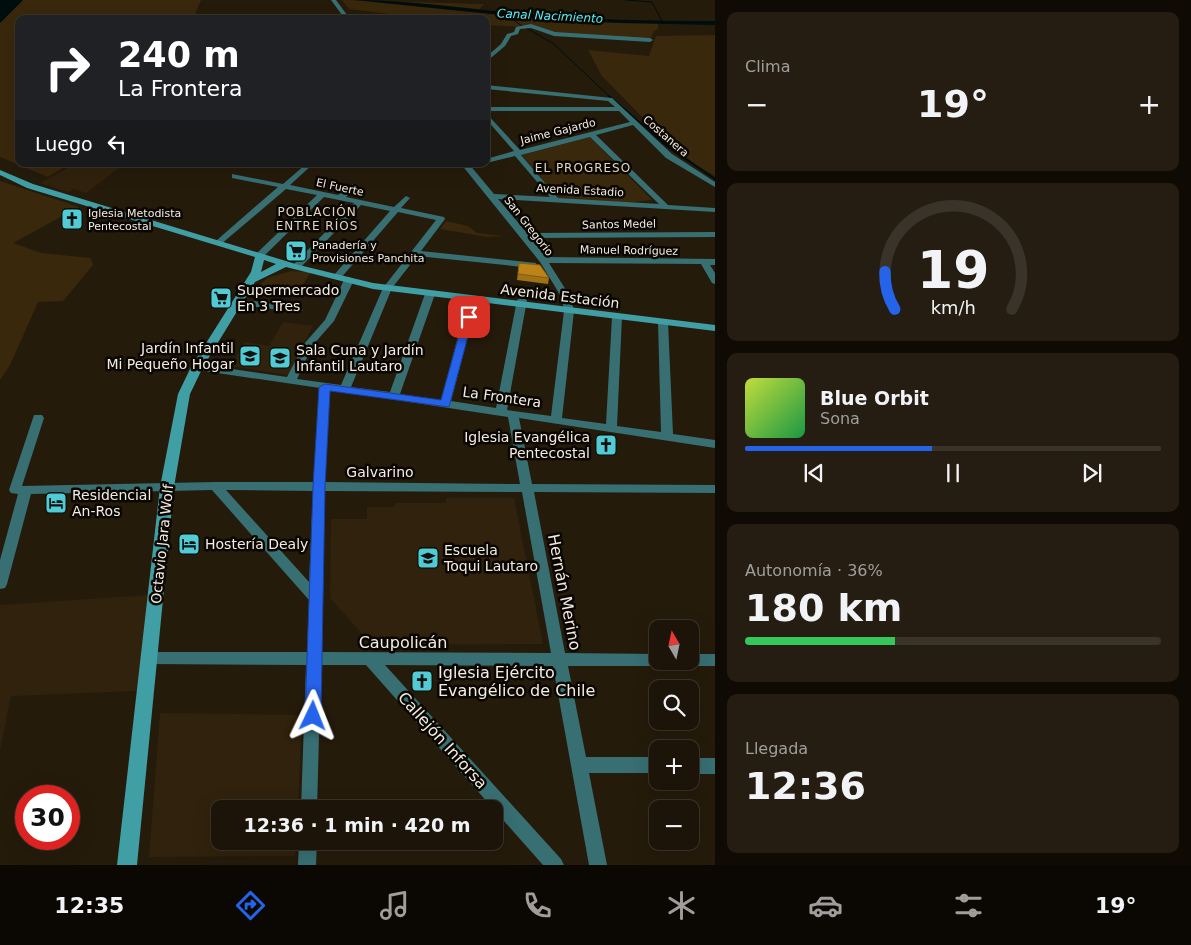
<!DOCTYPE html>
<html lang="es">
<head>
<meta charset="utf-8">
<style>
	:root { --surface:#1c1408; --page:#251d12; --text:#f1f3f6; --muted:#a09e9c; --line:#3a3329; --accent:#2563eb }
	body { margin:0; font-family:"DejaVu Sans",sans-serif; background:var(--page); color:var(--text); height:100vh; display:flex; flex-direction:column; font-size:19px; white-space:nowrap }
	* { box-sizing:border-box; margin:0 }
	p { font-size:16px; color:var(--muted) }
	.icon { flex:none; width:28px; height:28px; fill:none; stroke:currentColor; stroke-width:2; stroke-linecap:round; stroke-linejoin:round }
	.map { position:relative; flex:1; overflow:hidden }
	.sheet { display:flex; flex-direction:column; gap:12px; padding:12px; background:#0f0b04; width:476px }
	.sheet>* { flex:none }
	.hud { position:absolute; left:15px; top:15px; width:475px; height:152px; border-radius:10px; box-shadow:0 5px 20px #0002,0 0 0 1px var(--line); background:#202124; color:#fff; overflow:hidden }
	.needle { width:32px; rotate:351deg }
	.controls { position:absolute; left:649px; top:620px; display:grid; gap:10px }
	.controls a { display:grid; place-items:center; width:50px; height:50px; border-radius:10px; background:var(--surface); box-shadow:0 5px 20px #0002,0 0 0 1px var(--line); font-size:25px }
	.speed { position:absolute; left:15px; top:785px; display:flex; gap:10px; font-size:25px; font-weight:700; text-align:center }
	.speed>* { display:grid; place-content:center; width:65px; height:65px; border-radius:50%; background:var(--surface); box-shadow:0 5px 20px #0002,0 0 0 1px var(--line); line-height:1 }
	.speed .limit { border:8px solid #d22; background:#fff; color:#111 }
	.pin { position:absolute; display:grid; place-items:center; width:42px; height:42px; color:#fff; margin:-21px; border-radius:10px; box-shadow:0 2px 8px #0006 }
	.me { position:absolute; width:55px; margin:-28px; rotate:2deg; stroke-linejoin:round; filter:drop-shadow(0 0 4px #0008) }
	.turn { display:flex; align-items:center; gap:18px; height:105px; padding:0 20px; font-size:22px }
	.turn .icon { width:65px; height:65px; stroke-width:2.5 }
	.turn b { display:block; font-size:35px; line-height:42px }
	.then { display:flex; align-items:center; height:48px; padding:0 20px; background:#0003; gap:10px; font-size:19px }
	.big { font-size:38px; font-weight:700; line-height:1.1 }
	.sheet .widget { flex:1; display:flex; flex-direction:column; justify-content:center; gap:8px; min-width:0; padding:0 18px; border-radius:10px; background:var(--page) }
	.sheet .dial { align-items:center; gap:0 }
	.dial svg { height:130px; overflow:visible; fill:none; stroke:var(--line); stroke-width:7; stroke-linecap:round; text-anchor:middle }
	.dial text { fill:var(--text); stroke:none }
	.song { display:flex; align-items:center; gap:15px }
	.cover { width:60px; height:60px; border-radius:8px; background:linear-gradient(135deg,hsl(70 70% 55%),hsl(140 70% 35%)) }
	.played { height:5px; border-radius:2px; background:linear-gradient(90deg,var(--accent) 45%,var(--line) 45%) }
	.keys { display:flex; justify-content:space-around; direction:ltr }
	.heat { display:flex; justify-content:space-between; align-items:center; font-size:28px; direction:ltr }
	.charge { height:8px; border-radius:4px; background:linear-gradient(90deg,#34c759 36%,var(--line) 0) }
	.trip { position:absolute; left:211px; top:800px; width:292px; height:50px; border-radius:10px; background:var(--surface); box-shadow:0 5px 20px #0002,0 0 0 1px var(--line); font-weight:700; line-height:50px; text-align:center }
	.menu { display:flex; height:80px; justify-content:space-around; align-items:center; background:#0b0803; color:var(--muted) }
	.menu .icon { width:35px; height:35px }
	.menu .current { color:var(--accent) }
	.menu b { font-size:22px; color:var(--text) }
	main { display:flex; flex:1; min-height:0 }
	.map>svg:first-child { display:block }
	.built { fill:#30220c }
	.green { fill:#39280b }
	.water { fill:#000d0e }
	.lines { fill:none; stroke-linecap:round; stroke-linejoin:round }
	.stream-far1 { stroke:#000d0e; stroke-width:1 }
	.stream { stroke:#000d0e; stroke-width:2 }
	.canal { fill:#000d0e; fill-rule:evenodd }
	.street { fill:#386f73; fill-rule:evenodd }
	.secondary { fill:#409fa5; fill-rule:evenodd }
	.wall { fill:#a17115 }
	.building { fill:#bb8318; stroke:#835c11 }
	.route { fill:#2563eb; stroke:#184099 }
	.labels { text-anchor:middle; stroke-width:5; stroke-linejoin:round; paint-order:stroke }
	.far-street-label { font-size:11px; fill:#f3ece2; stroke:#0a0602 }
	.far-poi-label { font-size:11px; fill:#f3ece2; stroke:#0a0602; text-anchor:start }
	.far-water-label { font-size:12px; font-style:italic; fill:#56f0fa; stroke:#0a0602 }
	.far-neighbourhood-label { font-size:12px; letter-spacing:1px; fill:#e1d4c0; stroke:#0a0602 }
	.poi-label { font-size:14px; fill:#f3ece2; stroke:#0a0602; text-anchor:start }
	.street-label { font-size:14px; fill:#f3ece2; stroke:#0a0602 }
	.near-street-label { font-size:16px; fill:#f3ece2; stroke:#0a0602 }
	.near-poi-label { font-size:16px; fill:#f3ece2; stroke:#0a0602; text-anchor:start }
</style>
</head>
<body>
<main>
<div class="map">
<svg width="715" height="865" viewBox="0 0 715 865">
	<rect width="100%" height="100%" fill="#251b0b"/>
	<g class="built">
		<path d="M75 164H124L86 193 74 189 68 192 40 183Z"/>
		<path d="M283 322 313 326 288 375 230 366 245 342 269 346Z"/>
		<path d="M446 498H514L543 644 372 645 330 598 331 519H367V507H395V503H446Z"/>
		<path d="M150 595 138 691 11 696 0 750V605Z"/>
		<path d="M160 713 302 715 298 809H220V841H296L295 856 149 857Z"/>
	</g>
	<g class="green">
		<path d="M23 0H201L193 19H19V164H69L48 177 0 157V23Z"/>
		<path d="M342 0 484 4 478 11 658 23V29L654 31 650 40 553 33 540 28 486 25V19H431L349 9Z"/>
		<path d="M715 35V176L696 165 661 136 602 76 588 50 649 56 656 36Z"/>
		<path d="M590 137 652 200 617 204 558 198 522 155Z"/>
		<path d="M0 181 79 207 13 243 41 253 91 258 93 265 63 301 38 302 10 365 0 380Z"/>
		<path d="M446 221 468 226 477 233 504 236 487 237 440 229Z"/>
		<path d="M291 271 311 272 295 297 254 291 267 278Z"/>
		<path d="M606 295 607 305 584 304 577 296Z"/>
	</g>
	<path class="water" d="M0 0H23L0 23Z"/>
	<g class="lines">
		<g class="stream-far1">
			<path d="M626 0 652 2 663 23"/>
			<path d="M505 14 522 26"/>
			<path d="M526 28 554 44 611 98"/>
		</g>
		<path class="stream" d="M609 96 668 147 715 179"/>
		<path class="canal" d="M354 0C411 0 468 9 524 14 588 20 651 21 715 21V25L620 23 549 20Z"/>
		<g class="street">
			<path d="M331 0H336L350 19H345Z"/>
			<path d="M531 24 555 32 650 38 653 40 650 42 554 36 531 28 520 29 518 34 511 36 505 46 486 62V57L501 44 507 34 514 32 516 27Z"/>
			<path d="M486 85 612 98 672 154 715 182V187L666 158 633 125 596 135 668 205 715 208V212L498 199 527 233 715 232V237L531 238 546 257 715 259V265H710L715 273V284L712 283 701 264 549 263 571 298 574 311 562 418 606 424 612 317 617 314 622 317 617 426 661 432 658 322 663 319 668 322 673 434 715 440V448L519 418 532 484 715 485V493L534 492 565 653 658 654V661H665L663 664 658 666H568L586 757H658V773H589L607 865H589L553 666 385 665 561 859 564 865H543L366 665H321L317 809H301L306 665 149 664 144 662 142 658 144 654 149 652H307L309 600 212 490 31 494 7 584 5 588 0 589V560L18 494 11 493 9 490 34 415H42L44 418 22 486 215 482H313L320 388 197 370 192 367 197 364 287 377 304 344 325 320 344 280 349 277 354 280 334 321 313 345 297 379 341 385 383 288 436 220 398 212 340 279 337 280 333 277 334 275 390 211 361 205 299 269H293V265L354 203 324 197 263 257H257V253L317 195 286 189 220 245 217 244V240L278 187 232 178V174L283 184 306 164H313L290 185 338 195 353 184 357 186 346 197 394 207 406 196 410 198 401 208 444 217 445 219 421 251 536 263V267L533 268 417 256 392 288 351 387 390 392 425 294 430 291 435 294 400 394 441 400 468 299 473 296 478 299 451 401 496 408 517 300 522 297 527 300 507 410 551 416 564 311 562 298 540 262 461 164H469L494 194 550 197 515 156 486 163V159L514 151 486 119V113L520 150 630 122 619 111H486V107H615L608 101 486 89ZM590 137 659 204 558 198 521 155ZM330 390 508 417 520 484 325 482ZM226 490 313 491 309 582ZM325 491 522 492 551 653 321 652Z"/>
			<path d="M240 299 298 307 303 310 298 313 237 304V300Z"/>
			<path d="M690 654H715V666H690L685 664 683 661H690Z"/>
			<rect x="690" y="758" width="25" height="16"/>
			<path d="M299 841H317L316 865H298Z"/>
		</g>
		<path class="secondary" d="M0 170 33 184 299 265 373 283 715 325V331L373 289 286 267 255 282 203 367 190 394 174 487 137 865H117L160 487 178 394 191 367 251 272 255 257 27 188 0 175ZM264 260 276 264 261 272Z"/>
	</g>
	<path class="wall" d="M519 263 549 278 548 284 517 280Z"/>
	<path class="building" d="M519 263 540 265 549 278 518 274Z"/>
	<path class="route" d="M469 314 473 317 449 407 330 391 325 487 321 716 319 721 313 723 307 721 305 716 313 487 319 387 325 384 441 400 464 317Z"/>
	<defs>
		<g id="church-square" transform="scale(1.125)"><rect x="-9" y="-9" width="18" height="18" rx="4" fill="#51ccd4" stroke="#0a0602"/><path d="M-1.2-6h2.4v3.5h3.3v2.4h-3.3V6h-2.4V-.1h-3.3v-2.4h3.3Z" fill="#111"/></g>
		<g id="supermarket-square" transform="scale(1.125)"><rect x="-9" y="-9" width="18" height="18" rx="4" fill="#51ccd4" stroke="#0a0602"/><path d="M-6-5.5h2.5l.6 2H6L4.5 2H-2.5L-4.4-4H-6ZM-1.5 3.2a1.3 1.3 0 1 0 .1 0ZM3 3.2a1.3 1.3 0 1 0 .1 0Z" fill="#111"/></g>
		<g id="school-square" transform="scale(1.125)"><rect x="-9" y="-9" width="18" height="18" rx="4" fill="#51ccd4" stroke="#0a0602"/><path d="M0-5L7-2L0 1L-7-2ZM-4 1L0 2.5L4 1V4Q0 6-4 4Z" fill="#111"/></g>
		<g id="hotel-square" transform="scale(1.125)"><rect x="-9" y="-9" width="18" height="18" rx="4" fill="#51ccd4" stroke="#0a0602"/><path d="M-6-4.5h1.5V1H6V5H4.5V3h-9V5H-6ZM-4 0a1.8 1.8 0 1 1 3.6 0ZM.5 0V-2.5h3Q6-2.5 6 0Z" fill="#111"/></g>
	</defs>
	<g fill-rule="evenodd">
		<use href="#church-square" x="72" y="219"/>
		<use href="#supermarket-square" x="296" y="251"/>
		<use href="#supermarket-square" x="221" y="298"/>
		<use href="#school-square" x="250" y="356"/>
		<use href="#school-square" x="280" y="358"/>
		<use href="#church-square" x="606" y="445"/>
		<use href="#hotel-square" x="56" y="503"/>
		<use href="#hotel-square" x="189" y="544"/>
		<use href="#school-square" x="428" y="558"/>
		<use href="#church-square" x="422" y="681"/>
	</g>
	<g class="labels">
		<g class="far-street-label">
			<text transform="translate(558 131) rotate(-14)" y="4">Jaime Gajardo</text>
			<text transform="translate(666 136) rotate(41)" y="4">Costanera</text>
			<text transform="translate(340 187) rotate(12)" y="4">El Fuerte</text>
			<text transform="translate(580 190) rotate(3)" y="4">Avenida Estadio</text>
			<text transform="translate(619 224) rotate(-1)" y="4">Santos Medel</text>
			<text transform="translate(529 226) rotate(52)" y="4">San Gregorio</text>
			<text transform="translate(629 250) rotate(1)" y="4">Manuel Rodríguez</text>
		</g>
		<g class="far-poi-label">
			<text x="88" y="217">Iglesia Metodista<tspan x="88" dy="13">Pentecostal</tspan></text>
			<text x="312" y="249">Panadería y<tspan x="312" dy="13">Provisiones Panchita</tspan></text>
		</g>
		<g class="far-water-label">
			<text transform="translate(550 16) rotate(3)" y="4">Canal Nacimiento</text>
		</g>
		<g class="far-neighbourhood-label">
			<text x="583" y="172">EL PROGRESO</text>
			<text x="317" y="216">POBLACIÓN<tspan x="317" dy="14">ENTRE RÍOS</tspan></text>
		</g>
		<g class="poi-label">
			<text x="237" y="295">Supermercado<tspan x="237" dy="16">En 3 Tres</tspan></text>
			<text x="234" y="353" text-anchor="end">Jardín Infantil<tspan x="234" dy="16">Mi Pequeño Hogar</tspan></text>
			<text x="296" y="355">Sala Cuna y Jardín<tspan x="296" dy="16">Infantil Lautaro</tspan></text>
			<text x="590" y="442" text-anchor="end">Iglesia Evangélica<tspan x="590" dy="16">Pentecostal</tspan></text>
			<text x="72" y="500">Residencial<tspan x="72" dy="16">An-Ros</tspan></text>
			<text x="205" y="549">Hostería Dealy</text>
			<text x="444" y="555">Escuela<tspan x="444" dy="16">Toqui Lautaro</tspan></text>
		</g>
		<g class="street-label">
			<text transform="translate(560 296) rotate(7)" y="5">Avenida Estación</text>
			<text transform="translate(502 397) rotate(8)" y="5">La Frontera</text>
			<text x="380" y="477">Galvarino</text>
			<text transform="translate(162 544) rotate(-84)" y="5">Octavio Jara Wolf</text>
		</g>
		<g class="near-street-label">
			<text transform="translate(565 592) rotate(79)" y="6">Hernán Merino</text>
			<text x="403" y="648">Caupolicán</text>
			<text transform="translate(443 740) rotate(48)" y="6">Callejón Inforsa</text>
		</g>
		<g class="near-poi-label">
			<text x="438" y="678">Iglesia Ejército<tspan x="438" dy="18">Evangélico de Chile</tspan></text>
		</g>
	</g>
</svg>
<div class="controls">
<a><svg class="needle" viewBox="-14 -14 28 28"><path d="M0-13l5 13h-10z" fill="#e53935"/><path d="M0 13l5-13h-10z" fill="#a09e9c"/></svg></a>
<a><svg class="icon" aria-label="search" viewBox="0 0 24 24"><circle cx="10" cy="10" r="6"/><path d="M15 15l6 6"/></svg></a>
<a>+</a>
<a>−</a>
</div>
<div class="speed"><div class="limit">30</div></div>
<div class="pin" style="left:469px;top:317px;background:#d93025"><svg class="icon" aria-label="arrive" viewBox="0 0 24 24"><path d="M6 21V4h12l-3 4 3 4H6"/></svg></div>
<svg class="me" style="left:313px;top:716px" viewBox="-20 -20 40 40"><path d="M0-17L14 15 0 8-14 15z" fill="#2563eb" stroke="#fff" stroke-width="4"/></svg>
<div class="trip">12:36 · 1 min · 420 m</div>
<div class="hud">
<div class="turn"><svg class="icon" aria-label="right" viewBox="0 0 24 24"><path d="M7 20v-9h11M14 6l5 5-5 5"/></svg><div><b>240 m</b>La Frontera</div></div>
<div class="then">Luego<svg class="icon" aria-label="left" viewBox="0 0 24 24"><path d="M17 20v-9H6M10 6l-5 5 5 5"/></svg></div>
</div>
</div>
<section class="sheet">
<div class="widget"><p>Clima</p>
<div class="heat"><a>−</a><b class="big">19°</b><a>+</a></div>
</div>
<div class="widget dial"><svg viewBox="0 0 100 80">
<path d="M14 69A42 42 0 1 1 86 69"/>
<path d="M14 69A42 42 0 0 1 8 46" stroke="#2563eb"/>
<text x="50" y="56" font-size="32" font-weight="700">19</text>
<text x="50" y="72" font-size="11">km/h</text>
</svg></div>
<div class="widget">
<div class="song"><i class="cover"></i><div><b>Blue Orbit</b><p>Sona</p></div></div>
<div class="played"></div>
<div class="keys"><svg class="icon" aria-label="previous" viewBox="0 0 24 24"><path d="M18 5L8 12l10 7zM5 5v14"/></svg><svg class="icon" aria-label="pause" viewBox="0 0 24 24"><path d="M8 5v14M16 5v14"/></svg><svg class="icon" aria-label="next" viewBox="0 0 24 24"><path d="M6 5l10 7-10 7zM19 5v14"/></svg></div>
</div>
<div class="widget"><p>Autonomía · 36%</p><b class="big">180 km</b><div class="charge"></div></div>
<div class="widget"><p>Llegada</p><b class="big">12:36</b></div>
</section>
</main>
<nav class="menu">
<b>12:35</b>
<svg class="icon current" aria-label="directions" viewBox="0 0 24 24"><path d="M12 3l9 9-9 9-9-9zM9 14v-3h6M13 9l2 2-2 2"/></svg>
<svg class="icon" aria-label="music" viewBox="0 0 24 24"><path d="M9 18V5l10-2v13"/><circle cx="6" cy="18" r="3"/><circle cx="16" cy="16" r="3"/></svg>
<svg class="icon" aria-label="phone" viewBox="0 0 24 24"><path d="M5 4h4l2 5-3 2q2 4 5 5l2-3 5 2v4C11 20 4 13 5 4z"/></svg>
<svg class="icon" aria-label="climate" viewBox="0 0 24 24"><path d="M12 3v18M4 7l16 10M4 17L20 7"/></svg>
<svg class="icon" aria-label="car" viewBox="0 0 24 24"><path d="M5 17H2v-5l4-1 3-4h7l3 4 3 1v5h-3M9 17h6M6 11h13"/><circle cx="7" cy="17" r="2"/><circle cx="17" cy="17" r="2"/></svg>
<svg class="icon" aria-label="filters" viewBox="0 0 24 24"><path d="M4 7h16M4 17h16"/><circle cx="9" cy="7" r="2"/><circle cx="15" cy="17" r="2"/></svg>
<b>19°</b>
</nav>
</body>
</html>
